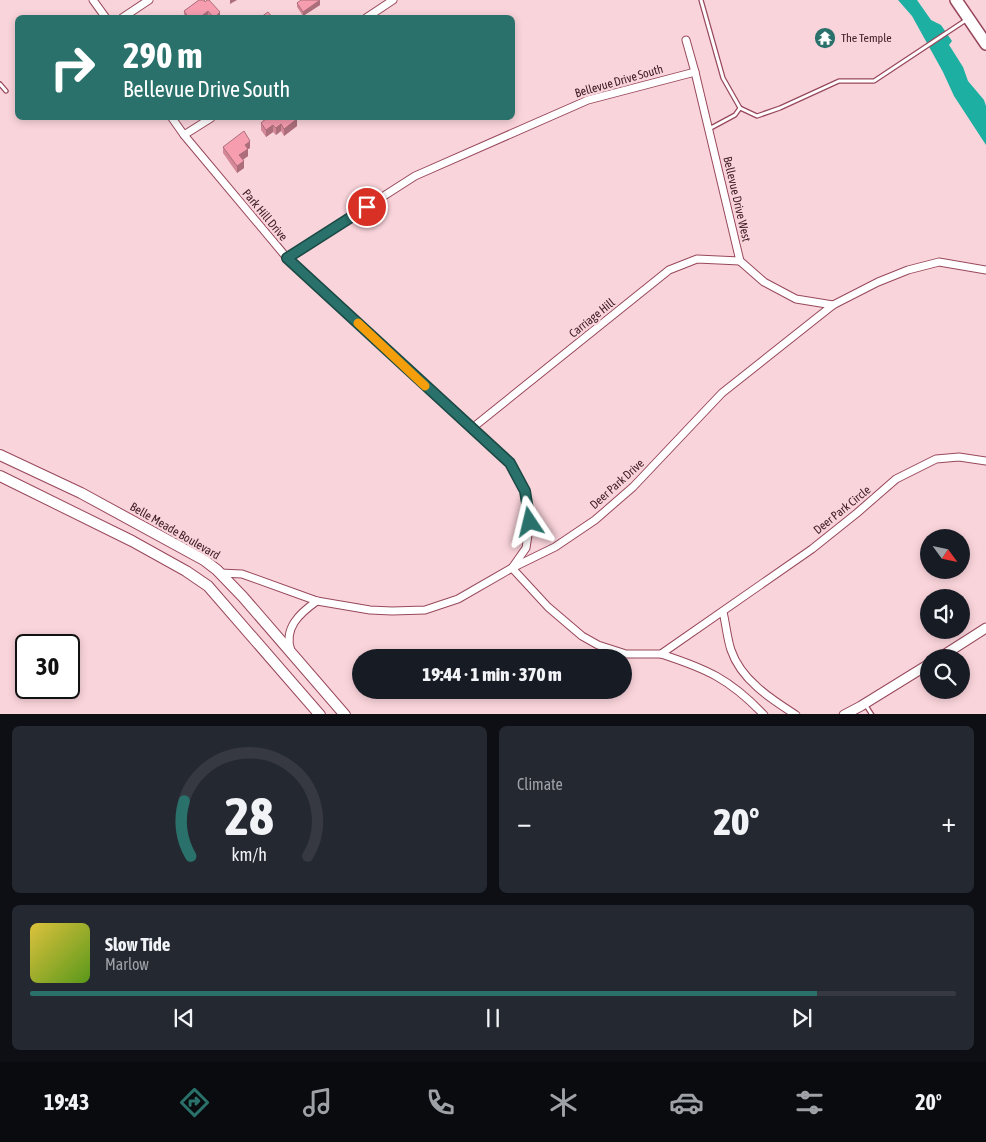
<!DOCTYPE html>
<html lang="en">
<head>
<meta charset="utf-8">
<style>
	:root { --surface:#171b24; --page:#242831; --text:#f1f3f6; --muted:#9ea1a6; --line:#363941; --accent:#29716a }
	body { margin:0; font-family:"Asap Condensed",sans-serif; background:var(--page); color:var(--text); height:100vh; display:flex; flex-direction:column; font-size:19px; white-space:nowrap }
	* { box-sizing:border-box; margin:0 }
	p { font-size:16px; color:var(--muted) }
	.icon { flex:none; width:28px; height:28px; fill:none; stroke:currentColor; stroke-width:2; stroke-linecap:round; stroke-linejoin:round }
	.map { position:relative; height:714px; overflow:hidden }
	.sheet { display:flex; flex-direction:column; gap:12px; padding:12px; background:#0d0f14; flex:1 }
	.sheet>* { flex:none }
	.banner { position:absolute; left:15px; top:15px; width:500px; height:105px; border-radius:8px; box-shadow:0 2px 8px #0003; background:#29716a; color:#fff; overflow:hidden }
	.needle { width:32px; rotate:123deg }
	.fabs { position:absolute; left:920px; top:529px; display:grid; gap:10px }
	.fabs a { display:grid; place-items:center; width:50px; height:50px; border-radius:50%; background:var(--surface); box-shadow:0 2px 8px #0003; font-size:25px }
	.speed { position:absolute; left:15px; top:634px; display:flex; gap:10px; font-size:25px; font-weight:700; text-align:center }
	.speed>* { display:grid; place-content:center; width:65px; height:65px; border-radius:50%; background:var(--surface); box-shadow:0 2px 8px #0003; line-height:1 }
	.speed .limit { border:2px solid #111; border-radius:8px; background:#fff; color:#111 }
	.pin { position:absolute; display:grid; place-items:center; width:42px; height:42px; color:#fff; margin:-21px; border:2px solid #fff; border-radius:50%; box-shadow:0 1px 5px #0007 }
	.me { position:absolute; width:55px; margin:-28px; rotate:350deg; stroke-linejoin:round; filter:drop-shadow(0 0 4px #0008) }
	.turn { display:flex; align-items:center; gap:18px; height:105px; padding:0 25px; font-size:22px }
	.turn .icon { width:65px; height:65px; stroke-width:2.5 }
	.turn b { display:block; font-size:35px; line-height:42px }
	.big { font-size:38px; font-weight:800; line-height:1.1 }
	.sheet .tile { flex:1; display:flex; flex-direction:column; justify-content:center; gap:8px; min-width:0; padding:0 18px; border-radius:8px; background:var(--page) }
	.sheet .dial { align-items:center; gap:0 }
	.dial svg { height:130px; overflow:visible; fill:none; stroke:var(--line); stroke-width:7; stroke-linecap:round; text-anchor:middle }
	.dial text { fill:var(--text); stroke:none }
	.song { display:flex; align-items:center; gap:15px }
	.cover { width:60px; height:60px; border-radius:8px; background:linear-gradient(135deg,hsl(50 70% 55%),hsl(90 70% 35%)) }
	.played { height:5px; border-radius:2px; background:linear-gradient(90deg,var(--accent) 85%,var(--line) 85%) }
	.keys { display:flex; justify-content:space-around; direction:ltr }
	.heat { display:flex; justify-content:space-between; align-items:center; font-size:28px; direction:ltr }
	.sheet .tiles { flex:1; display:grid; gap:12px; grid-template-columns:1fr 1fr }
	.tile:last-child { grid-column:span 2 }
	.trip { position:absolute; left:352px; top:649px; width:280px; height:50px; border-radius:25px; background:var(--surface); box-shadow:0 2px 8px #0003; font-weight:800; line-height:50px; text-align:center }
	.tabs { display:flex; height:80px; justify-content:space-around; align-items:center; background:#090b0e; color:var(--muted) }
	.tabs .icon { width:35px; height:35px }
	.tabs .current { color:var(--accent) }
	.tabs b { font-size:22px; color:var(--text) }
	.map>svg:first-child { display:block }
	.water { fill:#1eafa3 }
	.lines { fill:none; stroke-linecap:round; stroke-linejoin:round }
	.service-casing { stroke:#98485c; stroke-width:5.5 }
	.minor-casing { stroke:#98485c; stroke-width:9 }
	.tertiary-casing { stroke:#98485c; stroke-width:11 }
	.secondary-casing { stroke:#98485c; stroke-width:12 }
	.primary-casing { stroke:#98485c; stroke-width:14 }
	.service { stroke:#fff; stroke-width:3 }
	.minor { stroke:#fff; stroke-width:7 }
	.tertiary { stroke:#fff; stroke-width:9 }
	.secondary { stroke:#fff; stroke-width:10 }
	.primary { stroke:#fff; stroke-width:11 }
	.wall { fill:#d48797 }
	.shaded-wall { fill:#ac6e7b }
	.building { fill:#f69db0; stroke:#ac6e7b }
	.route-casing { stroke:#1b4945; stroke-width:12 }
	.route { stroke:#29716a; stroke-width:9 }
	.slow { stroke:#f59e0b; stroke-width:9 }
	.labels { text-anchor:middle; stroke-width:4.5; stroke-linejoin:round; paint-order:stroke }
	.poi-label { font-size:12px; fill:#422028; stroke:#fad4db; text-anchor:start }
	.street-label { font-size:12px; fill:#422028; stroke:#fad4db }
</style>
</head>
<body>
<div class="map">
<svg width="986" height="715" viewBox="0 0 986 715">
	<rect width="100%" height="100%" fill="#fad4db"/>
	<path class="water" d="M898 0H917L931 20 941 25 952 41 949 45 951 48 963 67 968 81 984 100 986 106V145L954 96 943 72 912 16Z"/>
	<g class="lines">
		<g class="service-casing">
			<g id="service">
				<path d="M701 0 723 78 740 108 757 116 780 108 839 81H874L966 20"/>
				<path d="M0 84 6 91"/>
				<path d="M709 129 735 115 740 108"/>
				<path d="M865 704 872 715"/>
			</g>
		</g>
		<g class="minor-casing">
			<g id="minor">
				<path d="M93 0 106 18"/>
				<path d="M122 18 149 0"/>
				<path d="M366 18 393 0"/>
				<path d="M686 40 695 72 740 261 764 282 796 299 833 305"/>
				<path d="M172 118 184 135 287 258 510 463 525 491 530 522 526 548 512 568 548 607 582 636 598 645 626 654H661L812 549 857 513 896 479 936 459 959 457 986 461"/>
				<path d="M184 135 211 118"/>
				<path d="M287 258 415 176 588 100 695 72"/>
				<path d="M471 429 669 270 697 259 740 261"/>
				<path d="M220 573 242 574 317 601 370 610 392 611 425 610 458 599 512 568 555 547 595 520 633 487 722 393 833 305 878 282 908 270 939 262 986 270"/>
				<path d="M723 612C726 624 727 638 731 650 741 680 771 699 796 715"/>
				<path d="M291 651C283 628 300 613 317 601"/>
				<path d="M661 654C707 669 730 679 764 715"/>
			</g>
		</g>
		<g class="tertiary-casing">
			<g id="tertiary">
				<path d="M939 658 986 628"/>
				<path d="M844 715 861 706 929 664"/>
			</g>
		</g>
		<g class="secondary-casing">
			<g id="secondary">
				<path d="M0 455 81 493 204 560 217 570 243 597 345 715"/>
				<path d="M0 476 132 541 186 571 208 586 320 715"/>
			</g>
		</g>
		<g class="primary-casing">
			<path id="primary" d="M956 0 986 44"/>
		</g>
		<use href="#service" class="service"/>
		<use href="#minor" class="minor"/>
		<use href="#tertiary" class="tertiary"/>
		<use href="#secondary" class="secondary"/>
		<use href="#primary" class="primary"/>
	</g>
	<g class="wall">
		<path d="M199 0 220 18H184V11Z"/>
		<path d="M297 3 320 5 303 16 297 7Z"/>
		<path d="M266 118H296L297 126 284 136 281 131 276 135 273 132 266 137 261 130V123Z"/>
		<path d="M223 147 250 148 248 149V156L243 160 244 168 237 173 223 153Z"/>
	</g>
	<g class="shaded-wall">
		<path d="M230 0H237L230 4Z"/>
		<path d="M320 0V5L303 16V12Z"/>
		<path d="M208 11V18H199Z"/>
		<path d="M220 12V18H214Z"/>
		<path d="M297 119V126L284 136V129Z"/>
		<path d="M281 124V131L276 135V128Z"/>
		<path d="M273 125V132L266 137V130Z"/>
		<path d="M250 141V148L248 149V156L239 162V155L245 145Z"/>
		<path d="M244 161V168L237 173V166Z"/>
	</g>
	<g class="building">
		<path d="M199 0H204L205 2 207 0H209L220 12 214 18 208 11 199 18H193V16L191 18H189L184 11Z"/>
		<path d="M301 0H320L303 12 297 3Z"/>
		<path d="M268 12 273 18H261V17Z"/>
		<path d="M267 118H296L297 119 284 129 281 124 276 128 273 125 266 130 261 123Z"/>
		<path d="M244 131 250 141 245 145 248 149 239 155 244 161 237 166 223 147Z"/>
	</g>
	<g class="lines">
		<g class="route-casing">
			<path id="route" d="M367 207 287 258 510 463 525 491 530 522"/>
		</g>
		<use href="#route" class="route"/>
		<path class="slow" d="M358 323 425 386"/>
	</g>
	<defs>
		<g id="temple-disc" transform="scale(1.125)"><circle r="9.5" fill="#29716a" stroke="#fad4db"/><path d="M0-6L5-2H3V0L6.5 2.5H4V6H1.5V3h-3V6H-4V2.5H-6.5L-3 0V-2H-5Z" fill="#fff"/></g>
	</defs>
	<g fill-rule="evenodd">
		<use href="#temple-disc" x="825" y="38"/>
	</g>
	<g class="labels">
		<g class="poi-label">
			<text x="841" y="42">The Temple</text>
		</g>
		<g class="street-label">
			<text transform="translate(619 81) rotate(-16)" y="4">Bellevue Drive South</text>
			<text transform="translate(737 199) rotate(77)" y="4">Bellevue Drive West</text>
			<text transform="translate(265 215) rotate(50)" y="4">Park Hill Drive</text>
			<text transform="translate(592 318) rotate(-39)" y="4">Carriage Hill</text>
			<text transform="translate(617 484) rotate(-42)" y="4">Deer Park Drive</text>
			<text transform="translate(842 510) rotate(-39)" y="4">Deer Park Circle</text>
			<text transform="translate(175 531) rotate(30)" y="4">Belle Meade Boulevard</text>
		</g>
	</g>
</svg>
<div class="fabs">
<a><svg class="needle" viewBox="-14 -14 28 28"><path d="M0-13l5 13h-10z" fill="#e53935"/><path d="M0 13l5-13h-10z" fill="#9ea1a6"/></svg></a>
<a><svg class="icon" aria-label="sound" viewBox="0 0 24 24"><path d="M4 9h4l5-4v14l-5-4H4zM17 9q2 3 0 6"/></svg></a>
<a><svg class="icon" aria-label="search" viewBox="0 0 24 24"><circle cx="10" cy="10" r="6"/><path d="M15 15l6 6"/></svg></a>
</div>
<div class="speed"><div class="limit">30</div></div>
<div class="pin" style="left:367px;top:207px;background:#d93025"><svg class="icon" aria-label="arrive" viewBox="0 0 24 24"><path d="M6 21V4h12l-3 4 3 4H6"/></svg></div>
<svg class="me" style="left:530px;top:522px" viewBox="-20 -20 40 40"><path d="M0-17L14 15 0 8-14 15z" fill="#29716a" stroke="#fff" stroke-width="4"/></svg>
<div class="trip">19:44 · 1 min · 370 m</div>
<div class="banner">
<div class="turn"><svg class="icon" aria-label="right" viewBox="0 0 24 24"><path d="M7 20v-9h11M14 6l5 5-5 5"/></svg><div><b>290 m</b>Bellevue Drive South</div></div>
</div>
</div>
<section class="sheet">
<div class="tiles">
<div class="tile dial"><svg viewBox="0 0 100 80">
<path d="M14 69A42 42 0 1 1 86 69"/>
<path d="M14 69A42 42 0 0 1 10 35" stroke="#29716a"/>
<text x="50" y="56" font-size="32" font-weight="700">28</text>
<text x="50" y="72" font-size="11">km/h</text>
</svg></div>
<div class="tile"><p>Climate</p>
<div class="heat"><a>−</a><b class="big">20°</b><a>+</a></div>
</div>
<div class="tile">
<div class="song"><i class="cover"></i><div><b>Slow Tide</b><p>Marlow</p></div></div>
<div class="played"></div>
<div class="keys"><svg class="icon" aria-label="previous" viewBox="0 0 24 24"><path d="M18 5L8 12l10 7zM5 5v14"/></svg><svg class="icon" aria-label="pause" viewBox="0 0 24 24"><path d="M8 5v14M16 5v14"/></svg><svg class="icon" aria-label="next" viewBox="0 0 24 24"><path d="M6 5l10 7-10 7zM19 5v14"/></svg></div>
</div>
</div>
</section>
<nav class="tabs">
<b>19:43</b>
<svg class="icon current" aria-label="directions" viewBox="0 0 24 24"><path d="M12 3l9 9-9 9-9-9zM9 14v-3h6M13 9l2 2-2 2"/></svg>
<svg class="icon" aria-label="music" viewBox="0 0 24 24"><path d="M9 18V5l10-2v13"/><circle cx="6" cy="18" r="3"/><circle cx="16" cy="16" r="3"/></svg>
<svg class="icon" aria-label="phone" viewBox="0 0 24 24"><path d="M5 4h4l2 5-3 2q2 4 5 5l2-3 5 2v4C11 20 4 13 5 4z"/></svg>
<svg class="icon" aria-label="climate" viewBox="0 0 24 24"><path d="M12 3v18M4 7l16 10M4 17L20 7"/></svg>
<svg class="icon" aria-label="car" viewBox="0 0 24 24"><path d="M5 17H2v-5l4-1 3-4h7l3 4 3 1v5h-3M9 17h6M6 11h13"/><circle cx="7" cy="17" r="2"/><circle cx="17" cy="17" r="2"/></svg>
<svg class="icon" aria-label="filters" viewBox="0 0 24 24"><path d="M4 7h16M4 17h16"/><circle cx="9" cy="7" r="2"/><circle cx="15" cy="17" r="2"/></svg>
<b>20°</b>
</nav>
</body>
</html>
